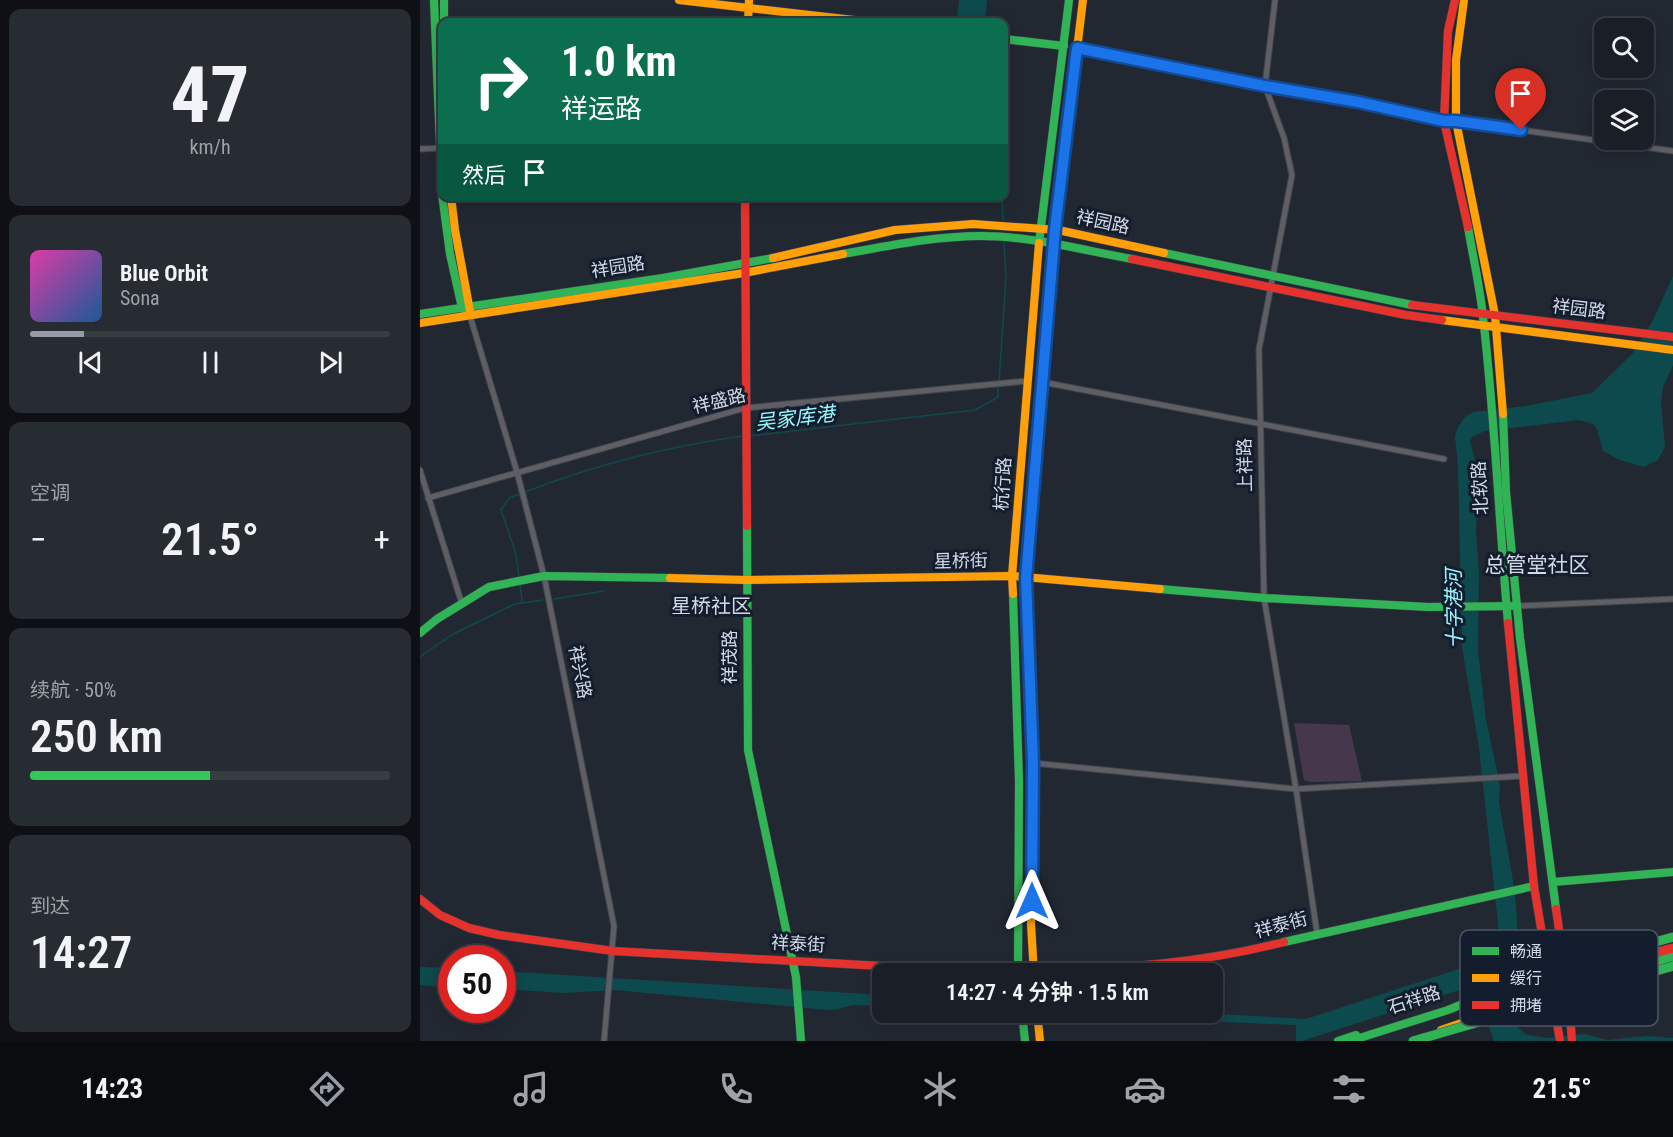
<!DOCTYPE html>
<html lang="zh">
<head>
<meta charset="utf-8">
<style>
	:root { --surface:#1a1e26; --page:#272b32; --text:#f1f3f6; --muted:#9fa2a7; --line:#383c43; --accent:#959ca6 }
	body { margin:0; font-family:"Roboto Condensed","Noto Sans SC",sans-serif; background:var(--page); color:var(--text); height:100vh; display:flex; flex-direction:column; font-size:22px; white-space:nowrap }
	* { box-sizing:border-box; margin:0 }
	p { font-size:20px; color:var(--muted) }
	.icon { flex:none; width:33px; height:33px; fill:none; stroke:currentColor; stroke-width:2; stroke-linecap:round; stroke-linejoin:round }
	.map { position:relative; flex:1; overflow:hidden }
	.side { display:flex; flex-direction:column; gap:9px; padding:9px; background:#0e1015; width:420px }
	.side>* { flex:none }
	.top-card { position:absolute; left:18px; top:18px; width:570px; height:183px; border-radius:12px; box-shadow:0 3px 15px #0003,0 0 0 2px var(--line); background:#0b6e4f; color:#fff; overflow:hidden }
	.controls { position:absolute; left:1174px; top:18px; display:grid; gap:12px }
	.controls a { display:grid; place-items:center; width:60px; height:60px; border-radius:12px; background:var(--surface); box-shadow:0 3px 15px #0003,0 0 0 2px var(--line); font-size:30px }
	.speed { position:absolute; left:18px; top:945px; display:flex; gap:12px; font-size:30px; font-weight:700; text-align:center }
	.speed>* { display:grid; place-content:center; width:78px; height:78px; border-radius:50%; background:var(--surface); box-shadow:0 3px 15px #0003,0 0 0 2px var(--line); line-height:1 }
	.speed .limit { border:9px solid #d22; background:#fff; color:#111 }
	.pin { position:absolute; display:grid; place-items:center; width:51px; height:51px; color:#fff; margin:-62px -26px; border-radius:50% 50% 50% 0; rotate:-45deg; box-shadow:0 0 6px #0007 }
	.pin .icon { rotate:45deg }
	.me { position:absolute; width:66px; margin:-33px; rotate:0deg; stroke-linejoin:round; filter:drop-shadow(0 0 4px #0008) }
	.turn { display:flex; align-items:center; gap:21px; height:126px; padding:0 24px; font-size:27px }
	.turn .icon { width:78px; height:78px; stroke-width:2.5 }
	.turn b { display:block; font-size:42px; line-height:51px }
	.then { display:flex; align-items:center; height:57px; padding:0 24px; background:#0003; gap:12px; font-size:22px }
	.big { font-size:45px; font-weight:600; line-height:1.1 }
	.side .tile { flex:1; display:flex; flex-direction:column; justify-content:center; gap:9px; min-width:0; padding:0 21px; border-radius:12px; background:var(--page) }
	.side .dial { align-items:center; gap:0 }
	.dial b { font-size:78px; line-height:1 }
	.song { display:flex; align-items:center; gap:18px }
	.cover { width:72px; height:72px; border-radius:9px; background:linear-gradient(135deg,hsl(320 70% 55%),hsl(210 70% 35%)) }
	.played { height:6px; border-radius:3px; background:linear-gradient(90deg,var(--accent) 15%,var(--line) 15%) }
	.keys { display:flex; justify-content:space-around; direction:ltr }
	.heat { display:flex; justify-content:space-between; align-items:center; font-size:33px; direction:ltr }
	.charge { height:9px; border-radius:4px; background:linear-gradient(90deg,#34c759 50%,var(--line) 0) }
	.trip { position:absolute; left:452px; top:963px; width:351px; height:60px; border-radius:12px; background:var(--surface); box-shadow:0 3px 15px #0003,0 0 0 2px var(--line); font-weight:600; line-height:60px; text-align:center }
	.menu { display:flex; height:96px; justify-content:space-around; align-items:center; background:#0a0c0f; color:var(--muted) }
	.menu .icon { width:42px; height:42px }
	.menu .selected { color:var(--accent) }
	.menu b { font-size:27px; color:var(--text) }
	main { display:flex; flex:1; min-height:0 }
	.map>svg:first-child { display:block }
	.green { fill:#46374d }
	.water { fill:#0d4a4e }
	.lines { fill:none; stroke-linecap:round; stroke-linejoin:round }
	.stream { stroke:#0d4a4e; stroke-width:1.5 }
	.street-casing { stroke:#40454d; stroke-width:7 }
	.fast-casing { stroke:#40454d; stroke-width:9 }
	.slow-casing { stroke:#40454d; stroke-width:9 }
	.jam-casing { stroke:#40454d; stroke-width:9 }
	.street { stroke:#5e5e64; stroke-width:5 }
	.fast { stroke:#30b455; stroke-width:8 }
	.slow { stroke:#ff9f0a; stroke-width:8 }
	.jam { stroke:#e5322d; stroke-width:8 }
	.fast-bridge-casing { stroke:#40454d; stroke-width:10; stroke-linecap:butt }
	.jam-bridge-casing { stroke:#40454d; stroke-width:10; stroke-linecap:butt }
	.fast-bridge { stroke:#30b455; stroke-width:9 }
	.jam-bridge { stroke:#e5322d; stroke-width:9 }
	.route-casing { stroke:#114b97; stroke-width:15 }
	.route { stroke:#1a73e8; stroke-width:10 }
	.labels { text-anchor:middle; stroke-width:6; stroke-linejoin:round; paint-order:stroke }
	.street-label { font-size:18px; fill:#d3dae5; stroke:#131d2e }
	.water-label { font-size:20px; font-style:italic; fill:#97f7fe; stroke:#131d2e }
	.neighbourhood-label { font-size:20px; fill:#d3dae5; stroke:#131d2e }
	.quarter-label { font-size:21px; fill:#d3dae5; stroke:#131d2e }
	.key { fill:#131d2e; stroke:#4d5665; stroke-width:1.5 }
	.key-label { font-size:16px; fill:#d3dae5 }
</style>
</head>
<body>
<main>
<section class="side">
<div class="tile dial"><b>47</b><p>km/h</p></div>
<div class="tile">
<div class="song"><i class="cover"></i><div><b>Blue Orbit</b><p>Sona</p></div></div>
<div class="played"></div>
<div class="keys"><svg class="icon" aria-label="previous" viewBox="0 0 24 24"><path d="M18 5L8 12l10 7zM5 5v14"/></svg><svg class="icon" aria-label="pause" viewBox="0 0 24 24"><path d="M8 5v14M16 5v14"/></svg><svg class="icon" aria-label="next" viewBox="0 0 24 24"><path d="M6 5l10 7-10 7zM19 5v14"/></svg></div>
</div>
<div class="tile"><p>空调</p>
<div class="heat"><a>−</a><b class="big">21.5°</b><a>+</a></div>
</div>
<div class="tile"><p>续航 · 50%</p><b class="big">250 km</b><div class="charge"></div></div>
<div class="tile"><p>到达</p><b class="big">14:27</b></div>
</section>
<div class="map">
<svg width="1253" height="1041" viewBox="0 0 1253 1041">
	<rect width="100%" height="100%" fill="#222832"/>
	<path class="green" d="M874 723 929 725 942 781 890 782 884 780Z"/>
	<g class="water">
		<path d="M539 0H567L565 21 537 16Z"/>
		<path d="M1253 276V365L1243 387 1241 403 1245 447 1238 460 1224 467 1200 460 1183 451 1177 429 1173 424 1159 420 1065 431 1052 437 1050 441 1058 472 1056 532 1059 572 1058 651 1066 720 1080 785 1079 801C1085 844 1102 906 1096 948 1095 960 1084 966 1082 977L1097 1027 1107 1035 1128 1038 1165 1034 1187 1040 1227 1036 1253 1038V1041H1074L1055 985 882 1041H876V1025L733 1019 646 1013 764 1012 886 1019 1048 966C1072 956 1077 960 1079 932L1059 748 1042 647 1038 466 1035 437 1038 427 1045 417 1053 412 1106 406 1172 393 1213 353 1233 320Z"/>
		<path d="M0 967 31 968V988L0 985Z"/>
		<path d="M82 971 462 995V1006L432 1005 419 1009 408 1010 195 990 143 993 83 989Z"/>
	</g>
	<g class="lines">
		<g class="stream">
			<path d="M582 196 583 220"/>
			<path d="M579 382 586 277 584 243"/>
			<path d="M328 436 555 410 578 397V386"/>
			<path d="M105 492C175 465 249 446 323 436"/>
			<path d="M99 578 96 554 81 510 89 498 100 494"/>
			<path d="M100 583 102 603"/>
			<path d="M134 599 184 591"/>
			<path d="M0 657 33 634 95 604 123 600"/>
		</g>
		<g class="street-casing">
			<g id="street">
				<path d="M855 0 845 86 864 138 872 175 839 349 844 598 876 789 897 933"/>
				<path d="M657 48C780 72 903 94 1024 121H1036L1253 151"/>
				<path d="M0 149 21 148"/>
				<path d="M50 316 97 472 124 576 194 926 184 1041"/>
				<path d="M622 382 1024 459"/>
				<path d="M0 470 42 604"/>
				<path d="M8 498 325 408 607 381"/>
				<path d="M1097 606 1253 599"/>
				<path d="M613 763 876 789 1102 776"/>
			</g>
		</g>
		<g class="fast-casing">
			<g id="fast">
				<path d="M14 0 22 194 30 254 42 308 45 310"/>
				<path d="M24 0V22"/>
				<path d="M584 39 644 46"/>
				<path d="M1048 227C1053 257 1060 287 1063 317 1075 419 1079 521 1088 623"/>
				<path d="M619 243 649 0"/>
				<path d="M744 253 992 305"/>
				<path d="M423 254C468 246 515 236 561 236 611 236 662 250 712 259"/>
				<path d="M0 314 243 278 353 258"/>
				<path d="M1083 414 1086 492 1100 638 1136 909"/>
				<path d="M327 526 328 750 376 977 381 1041"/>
				<path d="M740 589 844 598 1008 607 1097 606"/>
				<path d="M593 594 599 781 598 974"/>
				<path d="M0 633 17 619 69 587 124 576 250 578"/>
				<path d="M1133 882 1253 872"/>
				<path d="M864 942 1114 886"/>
				<path d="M1236 965 1253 961"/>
				<path d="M462 966 598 973"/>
				<path d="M602 1012 605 1041"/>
				<path d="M918 1041 936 1035"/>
				<path d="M930 1041 1028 1010 1055 999"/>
			</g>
		</g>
		<g class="slow-casing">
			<g id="slow">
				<path d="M259 0 451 22"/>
				<path d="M1044 0 1036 60V121L1075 315 1083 414"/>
				<path d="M328 22 329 0"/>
				<path d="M31 196 35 230 50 311"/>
				<path d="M634 238 663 0"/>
				<path d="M353 258 475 230 553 224 638 230 744 253"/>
				<path d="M1022 320 1253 350"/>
				<path d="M0 323 324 273 423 254"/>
				<path d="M250 578 326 580 592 576 740 589"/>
				<path d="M593 594 592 576 619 243"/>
				<path d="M608 621 613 763 611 924 614 974"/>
				<path d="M1108 982 1142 973"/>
				<path d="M617 1012 620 1041"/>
				<path d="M1021 1030 1092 1006"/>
			</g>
		</g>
		<g class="jam-casing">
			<g id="jam">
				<path d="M1035 0 1028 31 1024 121 1048 227"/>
				<path d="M325 196 327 526"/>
				<path d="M712 259 986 315 1022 320"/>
				<path d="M992 305 1253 337"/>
				<path d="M608 621 606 578 634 238"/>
				<path d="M1088 623 1114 886 1140 1041"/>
				<path d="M0 899 20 915 49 928 79 935 193 951 462 966"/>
				<path d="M1136 909 1148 991 1152 1041"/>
				<path d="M614 972C701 968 779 964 864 942"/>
				<path d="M1057 1002 1104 988"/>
			</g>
		</g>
		<use href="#street" class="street"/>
		<use href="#fast" class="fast"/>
		<use href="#slow" class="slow"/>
		<use href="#jam" class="jam"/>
		<g class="fast-bridge-casing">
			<g id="fast-bridge">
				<path d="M1055 999 1119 974 1253 937"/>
				<path d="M1092 1006 1253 956"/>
				<path d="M993 1041 1253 966"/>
			</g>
		</g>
		<g class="jam-bridge-casing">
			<path id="jam-bridge" d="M1104 988 1253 948"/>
		</g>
		<use href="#fast-bridge" class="fast-bridge"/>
		<use href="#jam-bridge" class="jam-bridge"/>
	</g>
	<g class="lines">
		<g class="route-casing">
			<path id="route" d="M612 901 613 763 606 578 635 229 657 48 845 86 938 102 1024 121H1036L1101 130"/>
		</g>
		<use href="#route" class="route"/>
	</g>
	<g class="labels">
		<g class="street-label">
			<text transform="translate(683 222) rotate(12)" y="6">祥园路</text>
			<text transform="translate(198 267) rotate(-9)" y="6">祥园路</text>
			<text transform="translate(1159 309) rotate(7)" y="6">祥园路</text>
			<text transform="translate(299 401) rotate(-14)" y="6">祥盛路</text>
			<text transform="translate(825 465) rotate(-91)" y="6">上祥路</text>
			<text transform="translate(583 484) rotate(-86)" y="6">杭行路</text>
			<text transform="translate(1060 488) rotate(-93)" y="6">北软路</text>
			<text transform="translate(541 561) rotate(-1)" y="6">星桥街</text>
			<text transform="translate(310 657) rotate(-90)" y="6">祥茂路</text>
			<text transform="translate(160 672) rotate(79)" y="6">祥兴路</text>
			<text transform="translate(861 925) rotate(-15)" y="6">祥泰街</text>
			<text transform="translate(378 944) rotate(3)" y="6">祥泰街</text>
			<text transform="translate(994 1000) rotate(-18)" y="6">石祥路</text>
		</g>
		<g class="water-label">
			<text transform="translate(375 418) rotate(-7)" y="7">吴家库港</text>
			<text transform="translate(1034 609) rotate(-91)" y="7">十字港河</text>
		</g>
		<g class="neighbourhood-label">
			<text x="291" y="613">星桥社区</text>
		</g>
		<g class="quarter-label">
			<text x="1117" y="572">总管堂社区</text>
		</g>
	</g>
	<rect x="1040" y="930" width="198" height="96" rx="9" class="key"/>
	<rect x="1052" y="947" width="27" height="8" fill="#30b455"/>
	<rect x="1052" y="974" width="27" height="8" fill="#ff9f0a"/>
	<rect x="1052" y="1001" width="27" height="8" fill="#e5322d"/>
	<g class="key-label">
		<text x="1090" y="957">畅通</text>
		<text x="1090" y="984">缓行</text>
		<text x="1090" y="1011">拥堵</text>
	</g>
</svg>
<div class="controls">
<a><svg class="icon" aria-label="search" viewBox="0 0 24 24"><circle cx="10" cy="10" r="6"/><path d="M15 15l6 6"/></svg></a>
<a><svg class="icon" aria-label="layers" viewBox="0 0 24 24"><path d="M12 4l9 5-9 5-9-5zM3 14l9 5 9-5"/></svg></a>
</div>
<div class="speed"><div class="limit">50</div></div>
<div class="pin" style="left:1101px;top:130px;background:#d93025"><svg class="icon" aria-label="arrive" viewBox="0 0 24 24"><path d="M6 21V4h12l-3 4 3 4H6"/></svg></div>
<svg class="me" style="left:612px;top:901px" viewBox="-20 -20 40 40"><path d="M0-17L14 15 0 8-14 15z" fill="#1a73e8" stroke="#fff" stroke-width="4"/></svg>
<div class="trip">14:27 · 4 分钟 · 1.5 km</div>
<div class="top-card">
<div class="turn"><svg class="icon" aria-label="right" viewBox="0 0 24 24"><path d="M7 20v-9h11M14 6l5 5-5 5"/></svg><div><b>1.0 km</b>祥运路</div></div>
<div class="then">然后<svg class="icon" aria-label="arrive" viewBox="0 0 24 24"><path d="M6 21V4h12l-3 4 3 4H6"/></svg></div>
</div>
</div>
</main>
<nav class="menu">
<b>14:23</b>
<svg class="icon selected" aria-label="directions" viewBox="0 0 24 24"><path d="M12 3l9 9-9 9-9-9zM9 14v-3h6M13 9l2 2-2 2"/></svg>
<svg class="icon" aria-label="music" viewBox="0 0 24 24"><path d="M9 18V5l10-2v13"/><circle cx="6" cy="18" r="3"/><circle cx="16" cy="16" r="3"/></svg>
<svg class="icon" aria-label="phone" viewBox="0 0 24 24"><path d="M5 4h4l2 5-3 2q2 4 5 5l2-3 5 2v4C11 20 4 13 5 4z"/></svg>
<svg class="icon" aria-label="climate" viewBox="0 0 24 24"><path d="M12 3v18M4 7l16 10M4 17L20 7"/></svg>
<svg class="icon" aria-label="car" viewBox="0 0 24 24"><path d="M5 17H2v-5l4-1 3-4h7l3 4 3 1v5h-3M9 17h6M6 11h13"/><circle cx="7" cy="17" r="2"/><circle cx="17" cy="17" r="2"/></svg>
<svg class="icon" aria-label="filters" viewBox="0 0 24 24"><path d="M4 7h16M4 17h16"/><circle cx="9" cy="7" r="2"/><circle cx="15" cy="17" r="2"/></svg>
<b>21.5°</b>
</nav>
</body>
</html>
